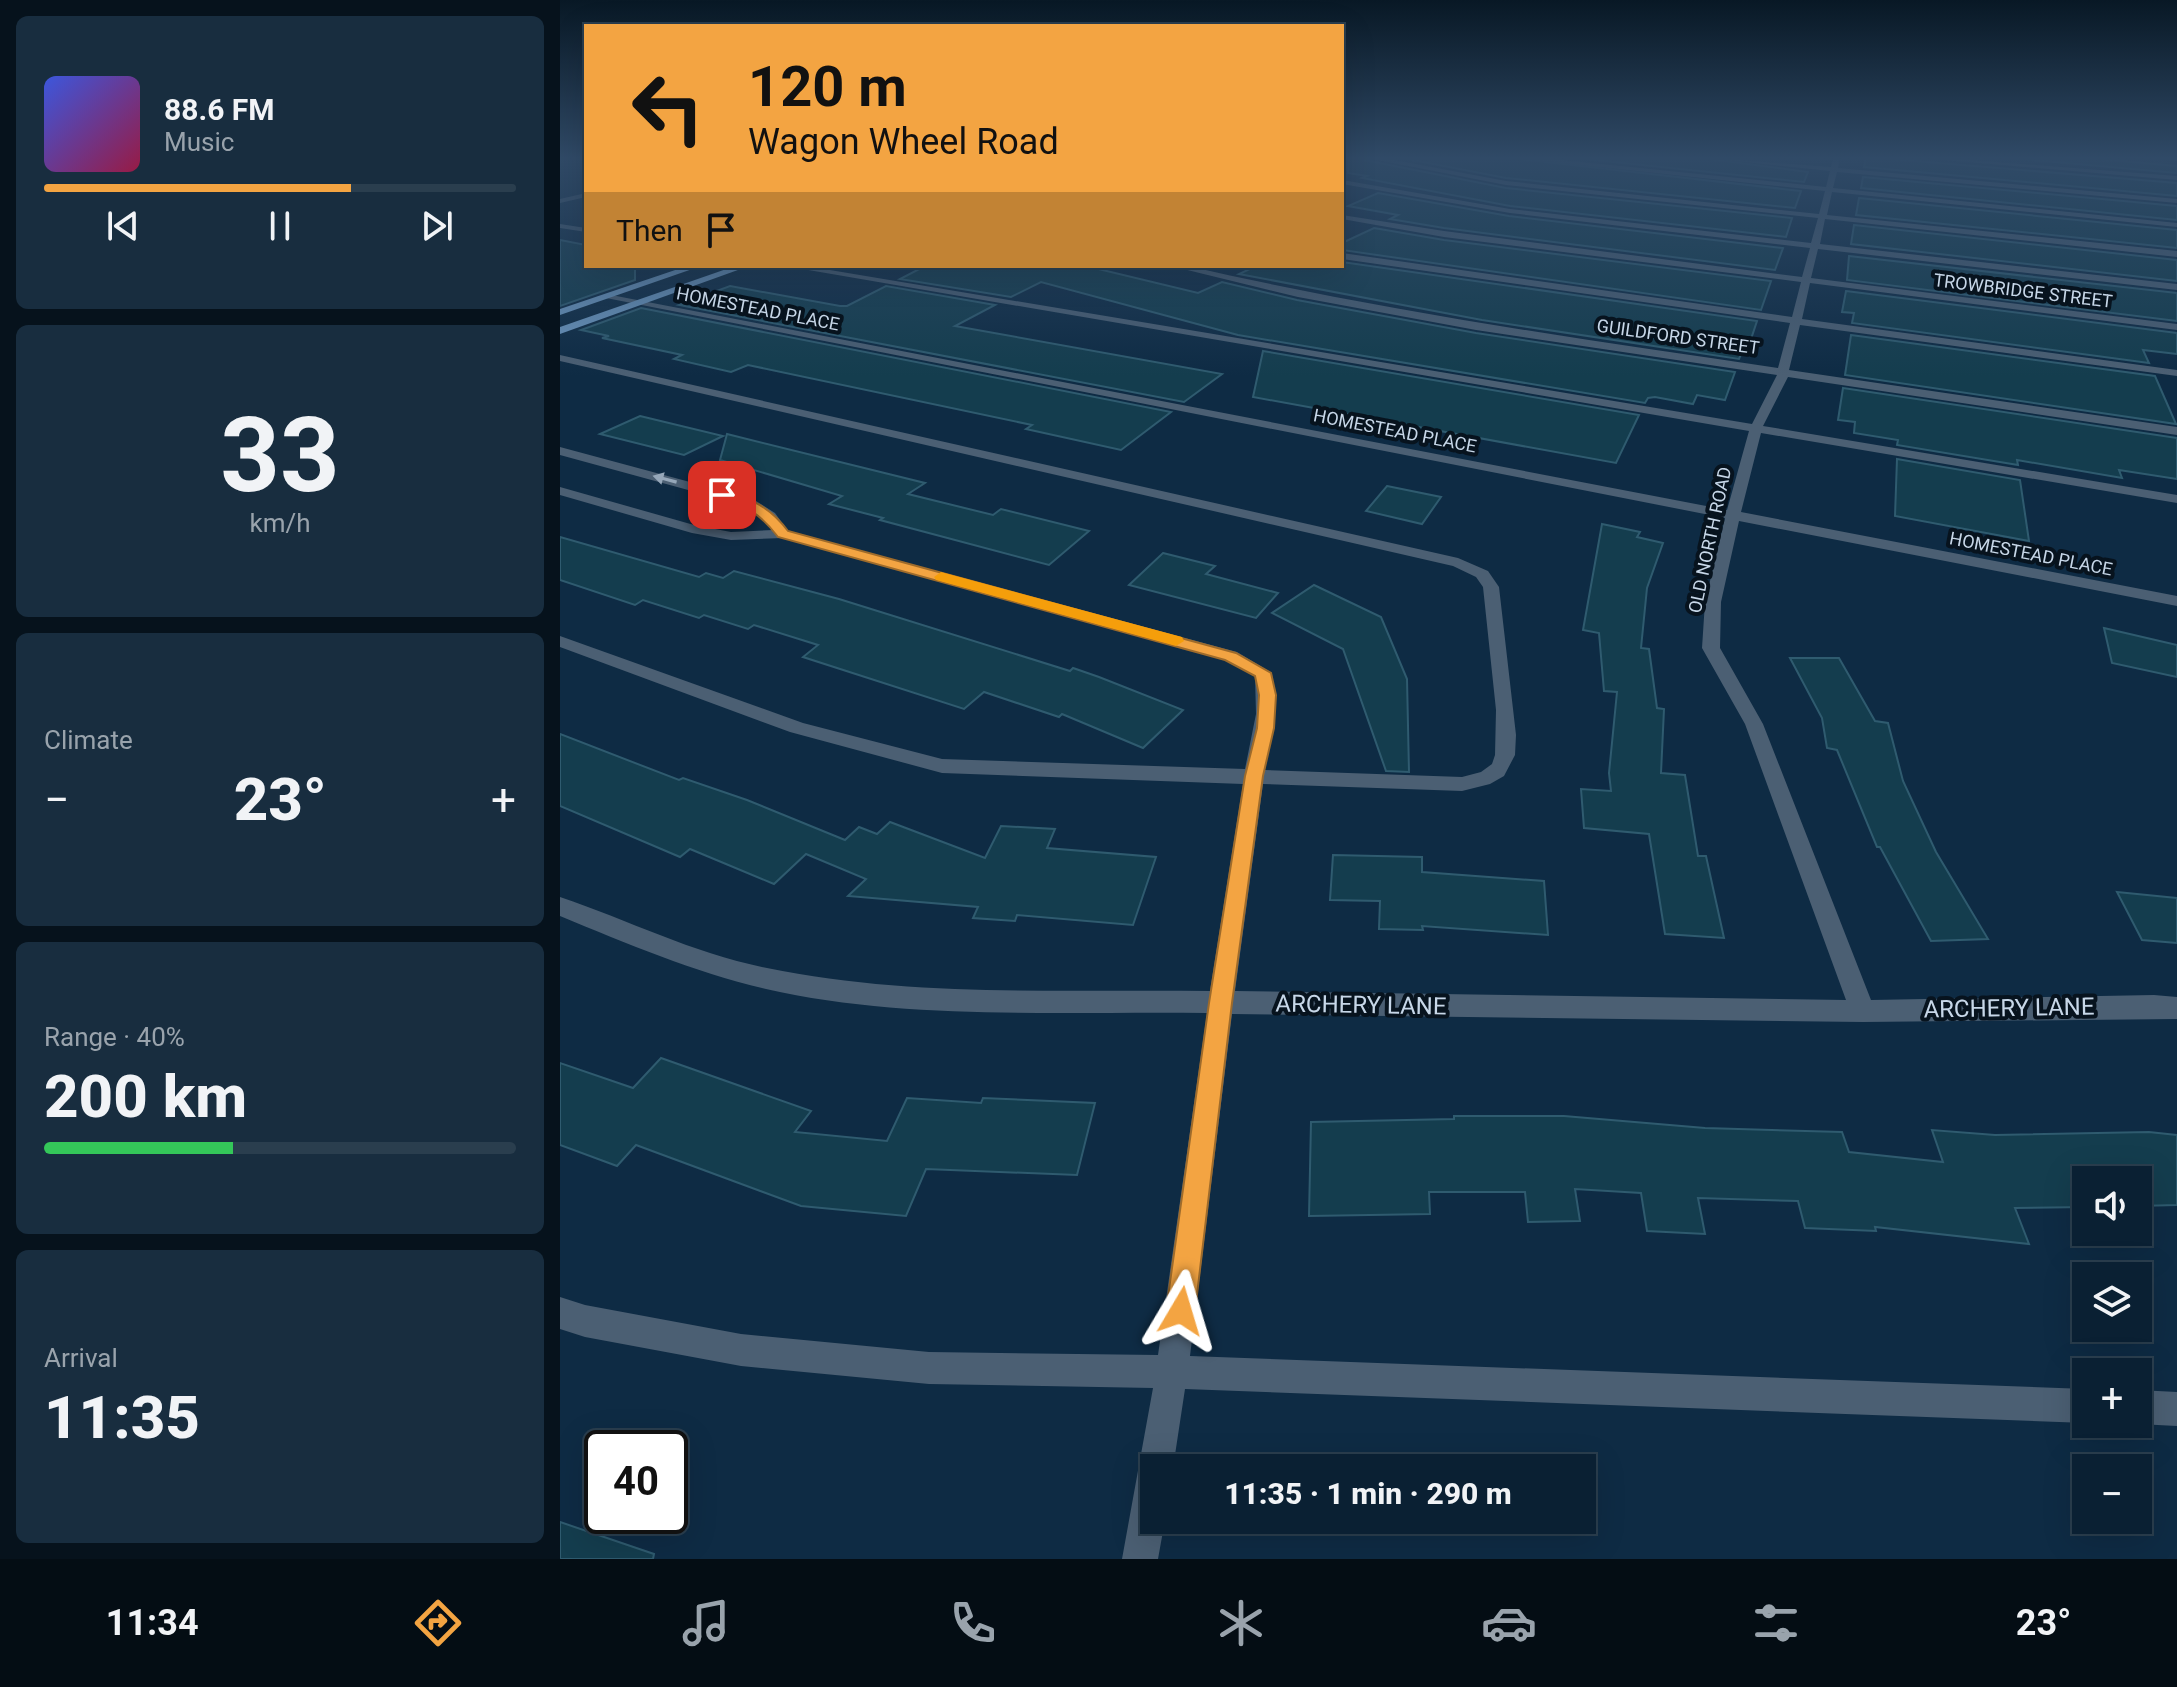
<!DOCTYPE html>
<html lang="en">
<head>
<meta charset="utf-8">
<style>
	:root { --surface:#0a2033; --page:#182d3f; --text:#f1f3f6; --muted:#99a3ac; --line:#2a3e4e; --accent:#f3a442 }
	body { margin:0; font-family:Roboto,sans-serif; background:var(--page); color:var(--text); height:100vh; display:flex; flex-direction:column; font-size:30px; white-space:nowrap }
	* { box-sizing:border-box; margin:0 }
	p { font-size:26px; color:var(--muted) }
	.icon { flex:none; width:44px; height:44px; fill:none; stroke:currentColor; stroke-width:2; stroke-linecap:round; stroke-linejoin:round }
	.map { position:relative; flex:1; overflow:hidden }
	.details { display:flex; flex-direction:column; gap:16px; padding:16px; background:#06121c; width:560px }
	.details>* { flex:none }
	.hud { position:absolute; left:24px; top:24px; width:760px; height:244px; border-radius:0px; box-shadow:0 8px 32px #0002,0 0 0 2px var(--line); background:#f3a442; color:#111; overflow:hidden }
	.tools { position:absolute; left:1512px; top:1166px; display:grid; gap:16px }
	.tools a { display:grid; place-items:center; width:80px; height:80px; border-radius:0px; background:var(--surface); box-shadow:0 8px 32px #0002,0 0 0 2px var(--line); font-size:40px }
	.speed { position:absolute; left:24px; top:1430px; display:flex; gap:16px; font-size:40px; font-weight:700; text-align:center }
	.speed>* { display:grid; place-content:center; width:104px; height:104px; border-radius:50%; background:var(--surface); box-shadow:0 8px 32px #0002,0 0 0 2px var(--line); line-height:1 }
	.speed .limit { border:4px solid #111; border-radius:12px; background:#fff; color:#111 }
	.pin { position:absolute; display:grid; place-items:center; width:68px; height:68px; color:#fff; margin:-34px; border-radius:16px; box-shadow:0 4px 12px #0006 }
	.me { position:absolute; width:88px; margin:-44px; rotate:7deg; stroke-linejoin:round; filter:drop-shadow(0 0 6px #0008) }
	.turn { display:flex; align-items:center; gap:28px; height:168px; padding:0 32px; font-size:36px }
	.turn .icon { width:104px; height:104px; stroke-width:2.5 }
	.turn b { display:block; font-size:56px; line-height:68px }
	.then { display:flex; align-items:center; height:76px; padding:0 32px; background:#0003; gap:16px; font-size:30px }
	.big { font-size:60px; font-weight:800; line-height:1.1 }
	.details .tile { flex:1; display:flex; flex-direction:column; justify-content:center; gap:12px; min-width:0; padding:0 28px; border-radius:12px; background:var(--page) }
	.details .dial { align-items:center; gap:0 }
	.dial b { font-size:104px; line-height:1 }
	.song { display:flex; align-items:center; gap:24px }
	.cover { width:96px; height:96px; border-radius:12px; background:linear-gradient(135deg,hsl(230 70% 55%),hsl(340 70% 35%)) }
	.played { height:8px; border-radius:4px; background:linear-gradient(90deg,var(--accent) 65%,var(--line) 65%) }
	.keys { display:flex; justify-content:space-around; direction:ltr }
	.heat { display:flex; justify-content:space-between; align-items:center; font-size:44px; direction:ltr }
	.charge { height:12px; border-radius:6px; background:linear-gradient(90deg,#34c759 40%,var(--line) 0) }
	.trip { position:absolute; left:580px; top:1454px; width:456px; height:80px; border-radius:0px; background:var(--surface); box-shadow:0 8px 32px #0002,0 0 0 2px var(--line); font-weight:800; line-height:80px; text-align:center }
	.tab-bar { display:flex; height:128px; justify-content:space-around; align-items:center; background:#040d14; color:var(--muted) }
	.tab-bar .icon { width:56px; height:56px }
	.tab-bar .selected { color:var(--accent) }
	.tab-bar b { font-size:36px; color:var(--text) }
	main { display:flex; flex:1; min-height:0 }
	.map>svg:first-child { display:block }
	.building { fill:#143d4e; stroke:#2f5b6f; stroke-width:2 }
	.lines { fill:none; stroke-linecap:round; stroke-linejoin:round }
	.minor { fill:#4b5f73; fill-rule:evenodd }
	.major { fill:#6b95bd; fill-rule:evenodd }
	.oneway { fill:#95a7b9 }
	.route { fill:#f3a442; stroke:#9e6b2b; stroke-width:2 }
	.slow { fill:#f59e0b }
	.labels { text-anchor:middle; stroke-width:8; stroke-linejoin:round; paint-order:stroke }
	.far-street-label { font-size:18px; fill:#c7d7e8; stroke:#07131e }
	.near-street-label { font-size:24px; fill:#c7d7e8; stroke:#07131e }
</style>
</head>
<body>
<main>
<section class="details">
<div class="tile">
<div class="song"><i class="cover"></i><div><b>88.6 FM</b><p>Music</p></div></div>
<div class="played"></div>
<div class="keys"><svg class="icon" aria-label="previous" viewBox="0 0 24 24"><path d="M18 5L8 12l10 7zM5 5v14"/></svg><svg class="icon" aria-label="pause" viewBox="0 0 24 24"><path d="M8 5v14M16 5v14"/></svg><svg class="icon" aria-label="next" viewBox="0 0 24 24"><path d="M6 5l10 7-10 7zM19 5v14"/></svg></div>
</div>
<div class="tile dial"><b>33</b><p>km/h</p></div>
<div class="tile"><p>Climate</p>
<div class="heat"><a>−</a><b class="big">23°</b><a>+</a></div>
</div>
<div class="tile"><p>Range · 40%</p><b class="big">200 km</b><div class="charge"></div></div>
<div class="tile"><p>Arrival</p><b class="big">11:35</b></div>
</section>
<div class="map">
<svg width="1617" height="1559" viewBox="0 0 1617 1559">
	<rect width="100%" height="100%" fill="#0e2b44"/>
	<g class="building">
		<path d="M789 157 946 188 1232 218 1226 237 950 206 802 178 807 176 788 173Z"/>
		<path d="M837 157H941L1241 191 1235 208 946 178Z"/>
		<path d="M1006 157H1135L1248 172 1244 182Z"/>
		<path d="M1306 157 1617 183V196L1304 167Z"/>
		<path d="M1440 157H1517L1617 166V173Z"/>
		<path d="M1303 177 1617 206V220L1301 188Z"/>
		<path d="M818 193 949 216 1223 248 1215 270 884 228 830 219 838 215 788 206Z"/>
		<path d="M1299 198 1617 230V248L1296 215Z"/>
		<path d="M1294 225 1617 260V281L1291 244Z"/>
		<path d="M814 228 884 240 1211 281 1201 310 782 250V243Z"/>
		<path d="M0 240 26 245V266H75V280L0 306Z"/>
		<path d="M1289 256 1617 293V321L1287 280Z"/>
		<path d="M782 262 1197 321 1188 348 1184 347 1179 359 922 320 679 274 696 266H782Z"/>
		<path d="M365 266H526L638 293 662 282 737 300 916 333 1175 372 1165 400 1137 395 1133 404 1095 397 1088 398 1085 403 678 335 481 282 451 297 340 279Z"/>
		<path d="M170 286 280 306H287L326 286 435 305 395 326 662 374 624 402 119 305Z"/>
		<path d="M1286 291 1617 333V354L1583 350 1589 363 1292 323 1294 313 1282 312Z"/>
		<path d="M81 308 611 412 561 450 466 429 472 425 188 365 171 372 114 359 122 355 42 338 49 336 21 330Z"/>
		<path d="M1291 335 1595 376 1616 424 1285 375Z"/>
		<path d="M703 351 1079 415 1056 463 693 397Z"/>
		<path d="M1283 388 1617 438V479L1559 470 1562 478 1457 460 1458 465 1337 445 1338 440 1294 433 1295 422 1278 420Z"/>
		<path d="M80 416 163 436 124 455 40 434Z"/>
		<path d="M167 434 365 483 348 494 433 515 441 509 529 531 489 565 320 520 323 518 269 504 282 496 160 460Z"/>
		<path d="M1337 459 1460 480 1469 541 1335 516Z"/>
		<path d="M827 486 881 497 862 524 806 511Z"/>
		<path d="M1042 524 1080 532 1077 537 1103 543 1087 588 1081 648 1089 649 1097 708 1104 709 1101 773 1125 775 1138 856H1146L1164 938 1105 934 1089 834 1024 828 1021 789 1051 791 1049 773 1057 692 1044 691 1039 633 1023 630Z"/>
		<path d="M0 537 139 577 146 573 163 578 174 571 279 599 510 671 513 668 539 677 623 710 583 748 502 714 499 717 424 692 404 709 243 657 258 645 194 625 188 629 144 615 139 618 83 600 75 605 0 580Z"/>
		<path d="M603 553 655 566 646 574 718 593 696 618 569 585Z"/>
		<path d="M754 585 821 617 847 679 849 772 826 771 783 649 712 613Z"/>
		<path d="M1544 628 1617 645V677L1552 663Z"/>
		<path d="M1230 658H1279L1315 721 1328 723 1343 781 1376 852 1428 939 1371 941 1320 847H1317L1277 750 1267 748 1262 718Z"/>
		<path d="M0 734 119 780 123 778 187 800 285 840 299 827 317 834 330 822 425 858 441 826 495 829 487 848 596 857 573 925 457 915 455 921 413 918 418 907 288 896 306 879 246 854 214 884 130 849 120 857 0 806Z"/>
		<path d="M773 855 862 857V872L984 881 988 935 862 926 863 930 819 929 820 901 770 900Z"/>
		<path d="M1557 892 1617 898V943L1582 940Z"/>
		<path d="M101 1058 251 1111 235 1132 327 1141 347 1098 421 1103 423 1098 535 1103 517 1175 366 1169 346 1216 241 1206 76 1145 57 1166 0 1145V1063L73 1088Z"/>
		<path d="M894 1116H1004L1145 1128 1282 1132 1289 1152 1383 1162 1372 1130 1435 1135 1589 1132 1617 1135V1205L1578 1206V1180H1526V1207L1455 1208 1469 1244 1315 1227 1316 1231 1245 1228 1238 1201 1138 1198 1145 1234 1087 1231 1081 1193 1015 1189 1020 1221 968 1222 965 1192H869L870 1214 749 1216 751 1122 894 1119Z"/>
		<path d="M0 1522 94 1554 93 1559H0Z"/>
	</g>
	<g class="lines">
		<g class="minor">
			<path d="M802 157H818L946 181 1259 214 1265 191 944 157H972L1266 187 1270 171 1138 157 1271 167 1274 157H1280L1278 168 1617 199V203L1277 172 1273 188 1617 223V227L1272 192 1267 215 1617 251V257L1265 219 1260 244 1617 284V290L1258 249 1251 278 1617 324V330L1250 283 1242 319 1617 370V376L1240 325 1229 370 1617 427V435L1228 377 1203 426 1617 495V503L1201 433 1181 512 1617 596V606L1179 521 1161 602 1160 648 1203 724 1311 1000 1594 995 1617 997V1019L1303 1022 672 1014 630 1356 1526 1389V1423L625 1389 613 1468H594V1520H605L598 1559H562L593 1388 369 1384 181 1366 25 1337 0 1329V1297L25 1305 181 1334 369 1352 598 1355 647 1013C504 1011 345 1021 206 989 134 972 68 944 0 916V897C71 921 132 953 207 968 352 998 503 989 650 991L683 784 382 773 230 732 0 647V636L243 723 382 759 685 769 696 714 695 676 665 660 223 538 171 540 132 533 0 495V487L134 525 171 532 213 530 205 519 183 505 0 455V447L193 499 215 513 228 531 677 652 712 673 715 714 705 770 902 777 921 772 932 764 935 755 936 710 923 587 916 577 893 566 0 361V355L898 558 928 571 939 587 956 735 955 755 944 776 930 784 902 791 703 784 675 991 1286 1000 1185 724 1142 648 1145 602 1165 518 41 297 46 294 1167 510 1189 431 225 266H246L1192 424 1217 375 916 330 738 297 611 266H628C823 311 1020 339 1218 368L1230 323 782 259V253L1232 317 1241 282 884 237 782 219V215L884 231 1242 277 1250 248 950 213 782 184V180L950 209 1251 243 1258 218 946 185Z"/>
			<path d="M1370 157 1617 176V180L1373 159Z"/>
			<path d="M1591 157H1617V161L1594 159Z"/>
			<path d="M26 193V197L0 203V199Z"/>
			<path d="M0 224 26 228V232L0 228Z"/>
			<path d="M1578 1390 1617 1392V1426L1578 1424Z"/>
		</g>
		<g class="major">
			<path d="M127 266H141L0 315V309Z"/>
			<path d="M175 266H189L0 334V327Z"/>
		</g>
	</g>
	<defs><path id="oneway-solid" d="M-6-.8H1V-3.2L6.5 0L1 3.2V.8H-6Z" transform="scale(2)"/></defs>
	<use class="oneway" href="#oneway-solid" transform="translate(105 479) rotate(-165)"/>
	<linearGradient id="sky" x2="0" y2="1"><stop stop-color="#081825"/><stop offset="0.42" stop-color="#304a67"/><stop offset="1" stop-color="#304a67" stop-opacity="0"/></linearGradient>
	<rect width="1617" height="376" fill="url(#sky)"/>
	<path class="route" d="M162 491C191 498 210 507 228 531L676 653 711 673 716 695 714 728 703 776 672 1003 635 1311 631 1321 621 1325 611 1321 606 1311 649 1003 685 776 697 728 699 695 695 676 665 660 218 537C201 514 185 505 158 497L156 495Z"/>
	<path class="slow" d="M381 572 622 637 624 641 616 646 376 580 374 577Z"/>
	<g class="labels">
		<g class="far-street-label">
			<text transform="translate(1463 291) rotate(7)" y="6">TROWBRIDGE STREET</text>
			<text transform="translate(198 309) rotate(11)" y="6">HOMESTEAD PLACE</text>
			<text transform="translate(1118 337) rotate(8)" y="6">GUILDFORD STREET</text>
			<text transform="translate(835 431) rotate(11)" y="6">HOMESTEAD PLACE</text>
			<text transform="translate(1150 540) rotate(-78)" y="6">OLD NORTH ROAD</text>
			<text transform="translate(1471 554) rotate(11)" y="6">HOMESTEAD PLACE</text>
		</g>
		<g class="near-street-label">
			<text transform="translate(801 1005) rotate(1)" y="8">ARCHERY LANE</text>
			<text transform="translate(1449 1008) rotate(-1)" y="8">ARCHERY LANE</text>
		</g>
	</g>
</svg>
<div class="tools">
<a><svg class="icon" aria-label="sound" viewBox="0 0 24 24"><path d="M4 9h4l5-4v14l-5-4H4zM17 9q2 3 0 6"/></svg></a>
<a><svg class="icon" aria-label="layers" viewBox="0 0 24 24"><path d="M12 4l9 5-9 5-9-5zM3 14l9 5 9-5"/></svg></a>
<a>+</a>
<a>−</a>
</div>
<div class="speed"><div class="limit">40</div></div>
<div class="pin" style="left:162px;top:495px;background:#d93025"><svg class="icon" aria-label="arrive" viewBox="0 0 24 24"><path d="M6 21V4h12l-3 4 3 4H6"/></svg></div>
<svg class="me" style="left:621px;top:1311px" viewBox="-20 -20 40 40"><path d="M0-17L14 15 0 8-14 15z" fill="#f3a442" stroke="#fff" stroke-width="4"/></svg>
<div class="trip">11:35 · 1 min · 290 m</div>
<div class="hud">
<div class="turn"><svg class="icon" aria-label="left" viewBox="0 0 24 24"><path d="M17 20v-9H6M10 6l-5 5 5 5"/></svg><div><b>120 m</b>Wagon Wheel Road</div></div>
<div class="then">Then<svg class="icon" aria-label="arrive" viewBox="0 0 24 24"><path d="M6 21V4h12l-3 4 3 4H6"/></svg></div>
</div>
</div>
</main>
<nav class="tab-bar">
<b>11:34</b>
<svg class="icon selected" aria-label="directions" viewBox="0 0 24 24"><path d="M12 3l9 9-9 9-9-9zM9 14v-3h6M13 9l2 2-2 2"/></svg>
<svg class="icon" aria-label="music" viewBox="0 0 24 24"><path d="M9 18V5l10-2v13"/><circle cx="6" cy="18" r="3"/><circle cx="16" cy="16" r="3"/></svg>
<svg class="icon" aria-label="phone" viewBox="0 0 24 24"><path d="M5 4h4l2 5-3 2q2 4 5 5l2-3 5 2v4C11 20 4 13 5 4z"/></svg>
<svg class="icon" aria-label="climate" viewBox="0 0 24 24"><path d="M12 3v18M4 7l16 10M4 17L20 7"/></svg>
<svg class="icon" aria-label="car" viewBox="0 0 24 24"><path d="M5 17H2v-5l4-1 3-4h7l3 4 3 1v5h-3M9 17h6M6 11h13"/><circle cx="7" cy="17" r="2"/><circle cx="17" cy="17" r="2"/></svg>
<svg class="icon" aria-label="filters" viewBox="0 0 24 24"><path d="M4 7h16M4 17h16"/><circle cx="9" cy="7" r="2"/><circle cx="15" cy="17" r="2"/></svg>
<b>23°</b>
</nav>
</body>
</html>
